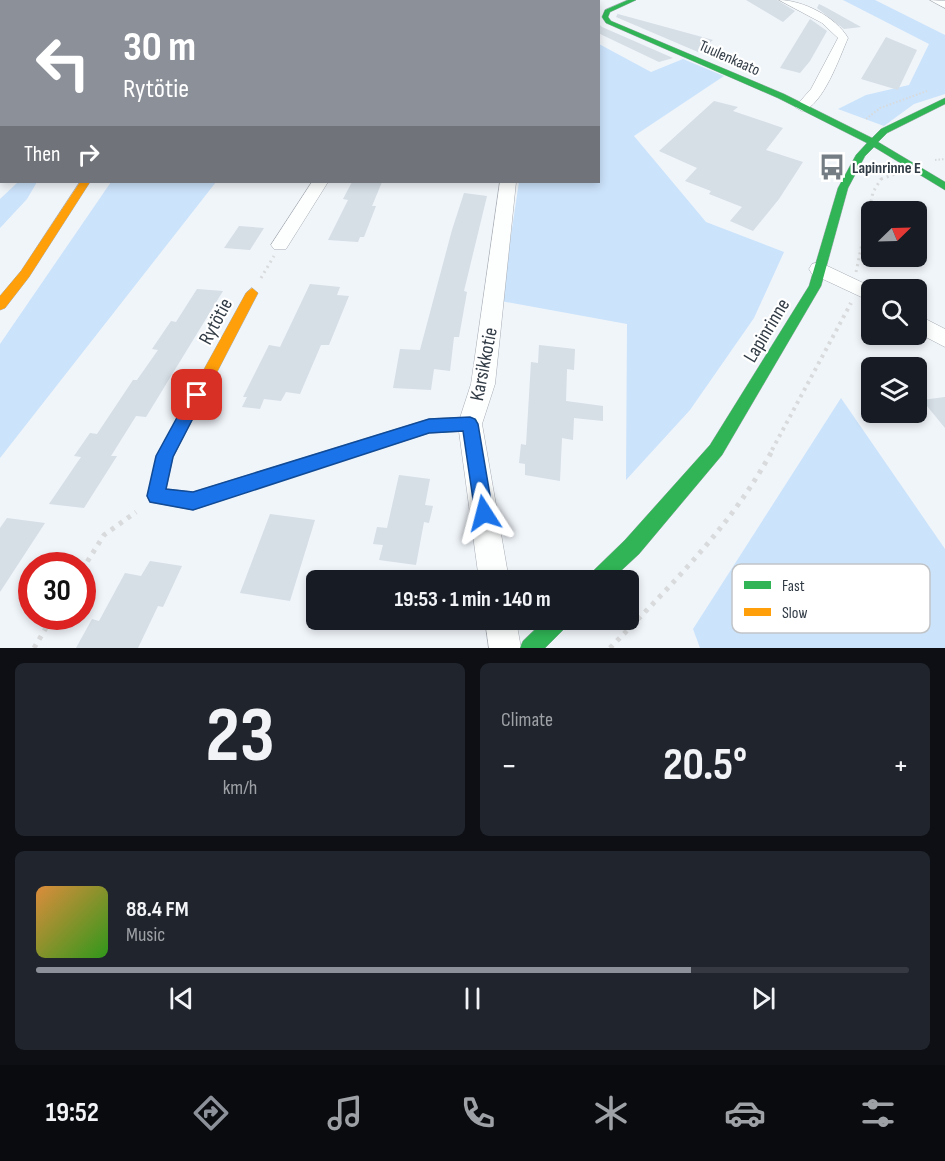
<!DOCTYPE html>
<html lang="en">
<head>
<meta charset="utf-8">
<style>
	:root { --surface:#171b24; --page:#20242c; --text:#f1f3f6; --muted:#9ea1a6; --line:#363941; --accent:#8c9099 }
	body { margin:0; font-family:"Sofia Sans Condensed",sans-serif; background:var(--page); color:var(--text); height:100vh; display:flex; flex-direction:column; font-size:22px; white-space:nowrap }
	* { box-sizing:border-box; margin:0 }
	p { font-size:20px; color:var(--muted) }
	.icon { flex:none; width:33px; height:33px; fill:none; stroke:currentColor; stroke-width:2; stroke-linecap:round; stroke-linejoin:round }
	.map { position:relative; height:648px; overflow:hidden }
	.side { display:flex; flex-direction:column; gap:15px; padding:15px; background:#0d0f14; flex:1 }
	.side>* { flex:none }
	.hud { position:absolute; left:0px; top:0px; width:600px; height:183px; box-shadow:0 3px 9px #0003; background:#8c9099; color:#fff; overflow:hidden }
	.needle { width:39px; rotate:67deg }
	.fabs { position:absolute; left:861px; top:201px; display:grid; gap:12px }
	.fabs a { display:grid; place-items:center; width:66px; height:66px; border-radius:9px; background:var(--surface); box-shadow:0 3px 9px #0003; font-size:30px }
	.speed { position:absolute; left:18px; top:552px; display:flex; gap:12px; font-size:30px; font-weight:700; text-align:center }
	.speed>* { display:grid; place-content:center; width:78px; height:78px; border-radius:50%; background:var(--surface); box-shadow:0 3px 9px #0003; line-height:1 }
	.speed .limit { border:9px solid #d22; background:#fff; color:#111 }
	.pin { position:absolute; display:grid; place-items:center; width:51px; height:51px; color:#fff; margin:-26px; border-radius:12px; box-shadow:0 3px 9px #0006 }
	.me { position:absolute; width:66px; margin:-33px; rotate:351deg; stroke-linejoin:round; filter:drop-shadow(0 0 4px #0008) }
	.turn { display:flex; align-items:center; gap:21px; height:126px; padding:0 24px; font-size:27px }
	.turn .icon { width:78px; height:78px; stroke-width:2.5 }
	.turn b { display:block; font-size:42px; line-height:51px }
	.then { display:flex; align-items:center; height:57px; padding:0 24px; background:#0003; gap:12px; font-size:22px }
	.big { font-size:45px; font-weight:700; line-height:1.1 }
	.side .card { flex:1; display:flex; flex-direction:column; justify-content:center; gap:9px; min-width:0; padding:0 21px; border-radius:9px; background:var(--page) }
	.side .dial { align-items:center; gap:0 }
	.dial b { font-size:78px; line-height:1 }
	.song { display:flex; align-items:center; gap:18px }
	.cover { width:72px; height:72px; border-radius:9px; background:linear-gradient(135deg,hsl(30 70% 55%),hsl(110 70% 35%)) }
	.played { height:6px; border-radius:3px; background:linear-gradient(90deg,var(--accent) 75%,var(--line) 75%) }
	.keys { display:flex; justify-content:space-around; direction:ltr }
	.heat { display:flex; justify-content:space-between; align-items:center; font-size:33px; direction:ltr }
	.side .tiles { flex:1; display:grid; gap:15px; grid-template-columns:1fr 1fr }
	.card:last-child { grid-column:span 2 }
	.trip { position:absolute; left:306px; top:570px; width:333px; height:60px; border-radius:9px; background:var(--surface); box-shadow:0 3px 9px #0003; font-weight:700; line-height:60px; text-align:center }
	.menu { display:flex; height:96px; justify-content:space-around; align-items:center; background:#090b0e; color:var(--muted) }
	.menu .icon { width:42px; height:42px }
	.menu .on { color:var(--accent) }
	.menu b { font-size:27px; color:var(--text) }
	.map>svg:first-child { display:block }
	.green { fill:#cbe3fb }
	.building { fill:#d6dee6 }
	.lines { fill:none; stroke-linecap:round; stroke-linejoin:round }
	.street-casing { stroke:#a7adb4; stroke-width:1 }
	.fast-casing { stroke:#a7adb4; stroke-width:1 }
	.slow-casing { stroke:#a7adb4; stroke-width:1 }
	.path-far3 { stroke:#d8dadb; stroke-width:2; stroke-dasharray:1.5 2; stroke-linecap:butt }
	.path-far2 { stroke:#d8dadb; stroke-width:3; stroke-dasharray:2 4; stroke-linecap:butt }
	.path-far1 { stroke:#d8dadb; stroke-width:4; stroke-dasharray:3 4.5; stroke-linecap:butt }
	.path { stroke:#d8dadb; stroke-width:5; stroke-dasharray:4 6; stroke-linecap:butt }
	.street { fill:#fdfefe; fill-rule:evenodd }
	.fast { fill:#30b455; fill-rule:evenodd }
	.slow { fill:#ff9f0a; fill-rule:evenodd }
	.route { fill:#1a73e8; stroke:#114b97; stroke-width:1.5 }
	.labels { text-anchor:middle; stroke-width:4.5; stroke-linejoin:round; paint-order:stroke }
	.far-street-label { font-size:16px; fill:#313b45; stroke:#fff }
	.far-poi-label { font-size:16px; font-weight:bold; fill:#313b45; stroke:#fff; text-anchor:start }
	.street-label { font-size:20px; fill:#313b45; stroke:#fff }
	.key { fill:#fff; stroke:#c1c4c7; stroke-width:1.5 }
	.key-label { font-size:16px; fill:#313b45 }
</style>
</head>
<body>
<div class="map">
<svg width="945" height="648" viewBox="0 0 945 648">
	<rect width="100%" height="100%" fill="#f0f5fa"/>
	<g class="green">
		<path d="M843 0H875L945 35V94L914 104 884 126 838 109 866 95 909 85 929 44Z"/>
		<path d="M599 44 651 72 683 59 724 76 634 136 706 222 784 252 754 318 690 410 626 480 627 324 501 301 519 182H598Z"/>
		<path d="M18 182H37L27 199 0 228V199Z"/>
		<path d="M111 182H216L0 458V344Z"/>
		<path d="M841 398 945 549V648H700L693 629Z"/>
	</g>
	<g class="building">
		<path d="M746 0H777L795 11 783 22Z"/>
		<path d="M819 4 827 8 861 27 844 29 817 8Z"/>
		<path d="M618 13V14L713 40 698 52 616 17Z"/>
		<path d="M810 19 827 31 810 61 800 73 780 68Z"/>
		<path d="M598 23 602 27 673 58 659 62 598 33Z"/>
		<path d="M886 37 917 50 898 90 861 79Z"/>
		<path d="M714 101 738 107 733 111 783 128 766 150 803 162 779 199 753 231 730 221 742 207 709 194 711 191 685 181 697 168 659 151Z"/>
		<path d="M352 182H382L372 206H376L364 237H360L358 242 328 240 348 200 343 199Z"/>
		<path d="M464 193 487 196 464 291 467 292 459 337H454L450 371 434 369 431 390 393 388 400 349 420 350 452 230Z"/>
		<path d="M239 226 264 228 250 250 224 248Z"/>
		<path d="M310 284 340 287 337 295 349 296 329 345H321L300 394 286 392 281 401 264 399 260 409 242 407 247 397H243L269 345 280 347Z"/>
		<path d="M197 289 223 291 146 417 136 416 111 456H117L84 508 49 504 81 457 74 456 90 433 97 434 133 380H137L158 350 152 349 171 321 176 322Z"/>
		<path d="M539 345 575 349 574 370 567 369 566 401 603 406V421L574 418 573 440 562 438 560 481 525 475V464L519 463 521 444 526 445 531 362 538 363Z"/>
		<path d="M945 397V428L922 400Z"/>
		<path d="M399 475 430 479 425 505 433 506 429 523 424 522 416 565 379 560 383 545 373 544 377 527 387 528Z"/>
		<path d="M270 514 315 520 290 601 240 593Z"/>
		<path d="M7 518 45 523 0 592V528Z"/>
		<path d="M150 561 182 566 163 607 158 606 138 648H76L92 619 99 621 125 573 141 576Z"/>
	</g>
	<g class="lines">
		<g class="street-casing">
			<g id="street">
				<path d="M779 0C803 0 836 17 848 38 840 56 823 106 802 111L795 107 811 89 838 38 822 23Z"/>
				<path d="M930 0 945 1V8Z"/>
				<path d="M0 105H2L0 114Z"/>
				<path d="M312 182H328L286 249H274L271 245Z"/>
				<path d="M500 182H516L495 384 482 424 509 580H479L458 424 471 384Z"/>
				<path d="M819 262 878 290H872V302L812 274 809 269 812 264Z"/>
				<path d="M916 314 945 329V347L916 332Z"/>
				<path d="M485 620H516L521 648H489Z"/>
			</g>
		</g>
		<g class="fast-casing">
			<g id="fast">
				<path d="M168 0H174L167 2Z"/>
				<path d="M628 0H636L610 12 608 17 611 21 784 94 872 138 881 129 945 98V104L887 133 878 142 945 182V190L874 147 865 156 848 188 821 286 722 455 639 554 611 580H589L591 573 625 540 710 445 809 286 838 188 856 155 867 143 778 98 606 23 602 17 605 10Z"/>
				<path d="M470 417 476 419 478 424 476 429 470 431 429 433 261 487 255 485 253 479 255 473 261 471 429 419Z"/>
				<path d="M545 620H569L566 627 545 648H520L523 641Z"/>
			</g>
		</g>
		<g class="slow-casing">
			<g id="slow">
				<path d="M80 182H90L29 277 5 308 0 310V296L21 271Z"/>
				<path d="M252 288 258 293 173 457 166 489 193 492 261 471 267 473 269 479 267 485 193 510 150 502 147 496 159 451 246 293Z"/>
			</g>
		</g>
		<g class="path-far3">
			<path d="M866 119 880 108 927 91"/>
			<path d="M935 160 945 159"/>
			<path d="M880 167V172"/>
		</g>
		<g class="path-far2">
			<path d="M881 179 895 174"/>
			<path d="M856 272 873 192 881 179 880 171"/>
			<path d="M261 278 274 256"/>
		</g>
		<path class="path-far1" d="M772 450 851 303"/>
		<g class="path">
			<path d="M82 570 104 535 136 512"/>
			<path d="M34 648 53 616"/>
			<path d="M610 648C670 586 732 526 773 449"/>
		</g>
		<use href="#street" class="street"/>
		<use href="#fast" class="fast"/>
		<use href="#slow" class="slow"/>
	</g>
	<path class="route" d="M197 388 205 395 173 457 166 489 193 492 429 419 470 417 475 419 478 424 493 513 490 520 484 522 477 520 475 513 463 431 429 433 193 510 150 502 147 496 156 456 192 390Z"/>
	<defs>
		<g id="bus-bare" transform="scale(2.07)"><path d="M-5-6H5V4H4V6H2V4H-2V6H-4V4H-5ZM-3.5-4V0h7V-4ZM-3.5 1.2v1.5H-2V1.2ZM2 1.2v1.5H3.5V1.2Z" fill="#747c84" stroke="#fff" stroke-width="2.5" paint-order="stroke"/></g>
	</defs>
	<g fill-rule="evenodd">
		<use href="#bus-bare" x="832" y="167"/>
	</g>
	<g class="labels">
		<g class="far-street-label">
			<text transform="translate(730 57) rotate(24)" y="6">Tuulenkaato</text>
		</g>
		<g class="far-poi-label">
			<text x="852" y="173">Lapinrinne E</text>
		</g>
		<g class="street-label">
			<text transform="translate(215 321) rotate(-62)" y="7">Rytötie</text>
			<text transform="translate(766 330) rotate(-59)" y="7">Lapinrinne</text>
			<text transform="translate(483 364) rotate(-79)" y="7">Karsikkotie</text>
		</g>
	</g>
	<rect x="732" y="564" width="198" height="69" rx="9" class="key"/>
	<rect x="744" y="581" width="27" height="8" fill="#30b455"/>
	<rect x="744" y="608" width="27" height="8" fill="#ff9f0a"/>
	<g class="key-label">
		<text x="782" y="591">Fast</text>
		<text x="782" y="618">Slow</text>
	</g>
</svg>
<div class="fabs">
<a><svg class="needle" viewBox="-14 -14 28 28"><path d="M0-13l5 13h-10z" fill="#e53935"/><path d="M0 13l5-13h-10z" fill="#9ea1a6"/></svg></a>
<a><svg class="icon" aria-label="search" viewBox="0 0 24 24"><circle cx="10" cy="10" r="6"/><path d="M15 15l6 6"/></svg></a>
<a><svg class="icon" aria-label="layers" viewBox="0 0 24 24"><path d="M12 4l9 5-9 5-9-5zM3 14l9 5 9-5"/></svg></a>
</div>
<div class="speed"><div class="limit">30</div></div>
<div class="pin" style="left:197px;top:395px;background:#d93025"><svg class="icon" aria-label="arrive" viewBox="0 0 24 24"><path d="M6 21V4h12l-3 4 3 4H6"/></svg></div>
<svg class="me" style="left:484px;top:513px" viewBox="-20 -20 40 40"><path d="M0-17L14 15 0 8-14 15z" fill="#1a73e8" stroke="#fff" stroke-width="4"/></svg>
<div class="trip">19:53 · 1 min · 140 m</div>
<div class="hud">
<div class="turn"><svg class="icon" aria-label="left" viewBox="0 0 24 24"><path d="M17 20v-9H6M10 6l-5 5 5 5"/></svg><div><b>30 m</b>Rytötie</div></div>
<div class="then">Then<svg class="icon" aria-label="right" viewBox="0 0 24 24"><path d="M7 20v-9h11M14 6l5 5-5 5"/></svg></div>
</div>
</div>
<section class="side">
<div class="tiles">
<div class="card dial"><b>23</b><p>km/h</p></div>
<div class="card"><p>Climate</p>
<div class="heat"><a>−</a><b class="big">20.5°</b><a>+</a></div>
</div>
<div class="card">
<div class="song"><i class="cover"></i><div><b>88.4 FM</b><p>Music</p></div></div>
<div class="played"></div>
<div class="keys"><svg class="icon" aria-label="previous" viewBox="0 0 24 24"><path d="M18 5L8 12l10 7zM5 5v14"/></svg><svg class="icon" aria-label="pause" viewBox="0 0 24 24"><path d="M8 5v14M16 5v14"/></svg><svg class="icon" aria-label="next" viewBox="0 0 24 24"><path d="M6 5l10 7-10 7zM19 5v14"/></svg></div>
</div>
</div>
</section>
<nav class="menu">
<b>19:52</b>
<svg class="icon on" aria-label="directions" viewBox="0 0 24 24"><path d="M12 3l9 9-9 9-9-9zM9 14v-3h6M13 9l2 2-2 2"/></svg>
<svg class="icon" aria-label="music" viewBox="0 0 24 24"><path d="M9 18V5l10-2v13"/><circle cx="6" cy="18" r="3"/><circle cx="16" cy="16" r="3"/></svg>
<svg class="icon" aria-label="phone" viewBox="0 0 24 24"><path d="M5 4h4l2 5-3 2q2 4 5 5l2-3 5 2v4C11 20 4 13 5 4z"/></svg>
<svg class="icon" aria-label="climate" viewBox="0 0 24 24"><path d="M12 3v18M4 7l16 10M4 17L20 7"/></svg>
<svg class="icon" aria-label="car" viewBox="0 0 24 24"><path d="M5 17H2v-5l4-1 3-4h7l3 4 3 1v5h-3M9 17h6M6 11h13"/><circle cx="7" cy="17" r="2"/><circle cx="17" cy="17" r="2"/></svg>
<svg class="icon" aria-label="filters" viewBox="0 0 24 24"><path d="M4 7h16M4 17h16"/><circle cx="9" cy="7" r="2"/><circle cx="15" cy="17" r="2"/></svg>
</nav>
</body>
</html>
